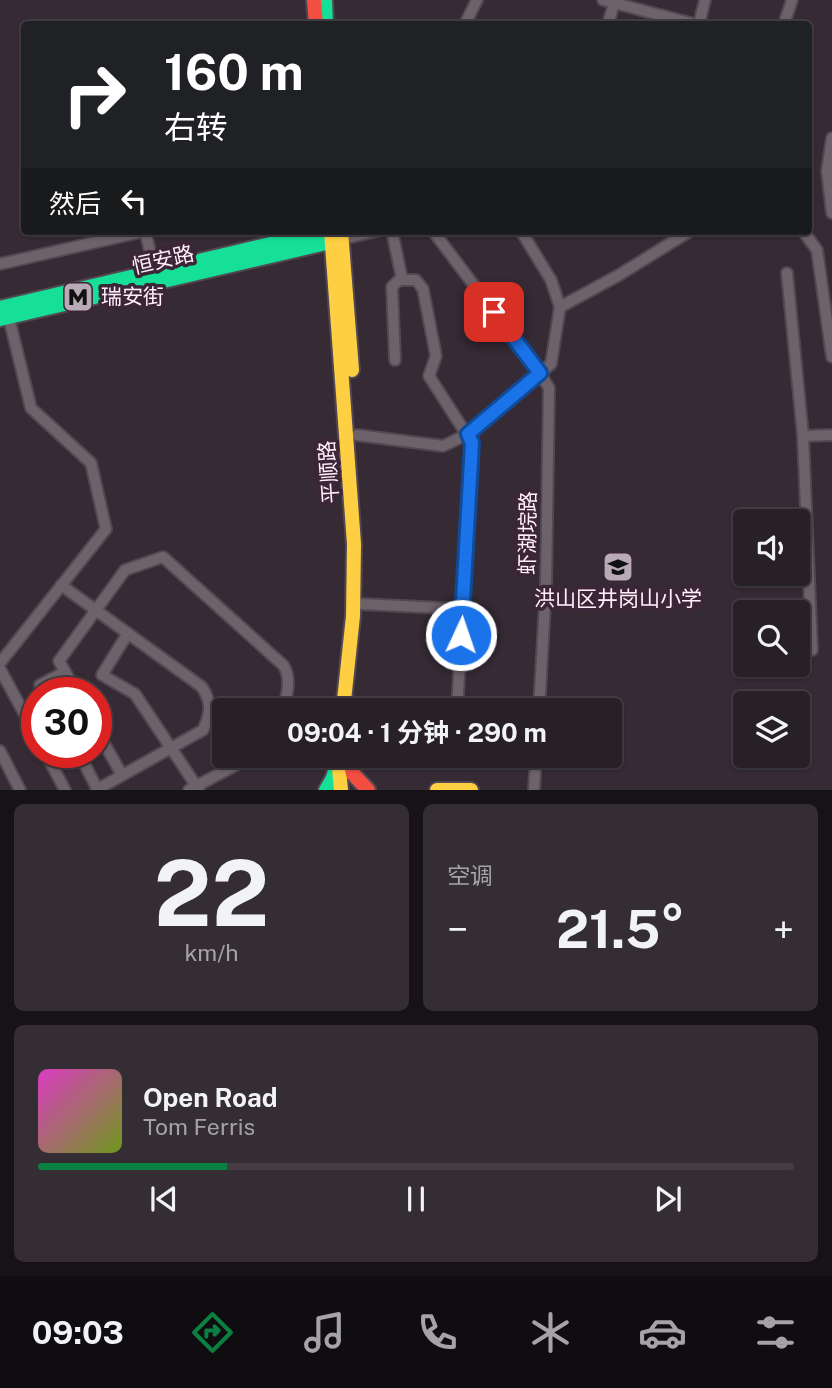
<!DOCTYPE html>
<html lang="zh">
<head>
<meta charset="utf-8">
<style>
	:root { --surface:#282027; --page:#342d33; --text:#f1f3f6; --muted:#a5a3a7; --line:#443e44; --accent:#0b8043 }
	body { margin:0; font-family:"Public Sans","Noto Sans SC",sans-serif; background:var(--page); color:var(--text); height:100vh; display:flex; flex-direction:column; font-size:26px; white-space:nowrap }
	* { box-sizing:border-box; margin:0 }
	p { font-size:23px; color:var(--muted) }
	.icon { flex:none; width:38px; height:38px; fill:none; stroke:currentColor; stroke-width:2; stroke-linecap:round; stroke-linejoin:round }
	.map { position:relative; height:790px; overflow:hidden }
	.details { display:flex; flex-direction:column; gap:14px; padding:14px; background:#161215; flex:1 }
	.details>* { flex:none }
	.banner { position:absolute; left:21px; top:21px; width:791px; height:214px; border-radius:7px; box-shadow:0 2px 5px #0004,0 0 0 2px var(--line); background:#202124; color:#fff; overflow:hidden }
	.fabs { position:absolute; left:733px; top:509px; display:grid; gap:14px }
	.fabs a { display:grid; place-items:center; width:77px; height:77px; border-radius:7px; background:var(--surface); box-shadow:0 2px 5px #0004,0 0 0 2px var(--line); font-size:35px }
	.speed { position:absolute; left:21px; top:677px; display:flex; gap:14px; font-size:35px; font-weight:700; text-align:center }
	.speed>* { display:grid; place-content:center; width:91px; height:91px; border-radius:50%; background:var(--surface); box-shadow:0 2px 5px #0004,0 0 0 2px var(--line); line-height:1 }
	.speed .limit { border:10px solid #d22; background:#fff; color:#111 }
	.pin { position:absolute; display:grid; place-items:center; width:60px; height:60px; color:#fff; margin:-30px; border-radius:14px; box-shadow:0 4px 10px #0006 }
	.me { position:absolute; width:77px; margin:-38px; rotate:3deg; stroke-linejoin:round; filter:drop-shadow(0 0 5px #0008) }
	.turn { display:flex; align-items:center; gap:24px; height:147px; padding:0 28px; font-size:32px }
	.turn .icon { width:91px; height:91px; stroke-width:2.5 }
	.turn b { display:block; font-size:49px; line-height:60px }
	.then { display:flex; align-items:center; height:66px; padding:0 28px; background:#0003; gap:14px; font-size:26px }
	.big { font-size:52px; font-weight:700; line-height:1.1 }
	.details .card { flex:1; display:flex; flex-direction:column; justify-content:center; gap:10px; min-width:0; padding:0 24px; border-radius:10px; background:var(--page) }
	.details .dial { align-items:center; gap:0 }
	.dial b { font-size:91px; line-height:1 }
	.song { display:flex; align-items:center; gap:21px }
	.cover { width:84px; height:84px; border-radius:10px; background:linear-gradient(135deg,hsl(310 70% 55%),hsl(80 70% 35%)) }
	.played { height:7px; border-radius:4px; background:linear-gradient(90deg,var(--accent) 25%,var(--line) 25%) }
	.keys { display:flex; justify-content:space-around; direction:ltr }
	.heat { display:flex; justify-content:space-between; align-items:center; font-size:38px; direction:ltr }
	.details .tiles { flex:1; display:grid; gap:14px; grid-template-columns:1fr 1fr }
	.card:last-child { grid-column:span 2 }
	.trip { position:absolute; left:212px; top:698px; width:410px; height:70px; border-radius:7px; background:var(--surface); box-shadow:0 2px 5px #0004,0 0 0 2px var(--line); font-weight:700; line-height:70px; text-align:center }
	.menu { display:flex; height:112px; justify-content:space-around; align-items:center; background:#100d10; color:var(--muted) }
	.menu .icon { width:49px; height:49px }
	.menu .current { color:var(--accent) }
	.menu b { font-size:32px; color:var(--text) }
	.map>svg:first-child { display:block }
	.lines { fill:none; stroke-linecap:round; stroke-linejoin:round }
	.street-casing { stroke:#524851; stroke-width:14 }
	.fast-casing { stroke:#524851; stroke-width:18 }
	.slow-casing { stroke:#524851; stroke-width:18 }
	.jam-casing { stroke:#524851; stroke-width:18 }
	.street { stroke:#6d626a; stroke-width:10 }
	.fast { stroke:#16e098; stroke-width:14 }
	.slow { stroke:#ffcf43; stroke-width:14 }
	.jam { stroke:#f24e42; stroke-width:14 }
	.route-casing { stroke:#114b97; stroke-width:18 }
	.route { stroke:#1a73e8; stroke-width:12 }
	.labels { text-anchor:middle; stroke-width:7; stroke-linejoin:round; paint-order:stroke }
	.street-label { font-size:21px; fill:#fff0fb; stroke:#3b2537 }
	.poi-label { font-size:21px; fill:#fff0fb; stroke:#3b2537; text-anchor:start }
</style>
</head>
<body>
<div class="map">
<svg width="832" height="790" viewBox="0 0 832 790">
	<rect width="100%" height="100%" fill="#362a34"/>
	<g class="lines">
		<g class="street-casing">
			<g id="street">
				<path d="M603 0 694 24"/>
				<path d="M465 24 477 0"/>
				<path d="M608 24 615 0"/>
				<path d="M699 24 705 0"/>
				<path d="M784 24 792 0"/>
				<path d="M832 138 827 171 832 213"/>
				<path d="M392 231 402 279"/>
				<path d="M521 231 551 280 560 307 551 364 540 373 549 388 546 585 539 710"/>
				<path d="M803 231 817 250 832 357"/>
				<path d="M342 239 377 231"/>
				<path d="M0 264 145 231 155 271"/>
				<path d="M787 273 803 436 812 650"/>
				<path d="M560 307 619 275 690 231"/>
				<path d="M395 360 392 287 399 280H416L423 289 436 356 429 376 472 443 457 710"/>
				<path d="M357 435 443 446 468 434 540 373 433 231"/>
				<path d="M803 436 832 435"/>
				<path d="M61 585 202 687C212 703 211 713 203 730L96 790"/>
				<path d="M361 604 462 609"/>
				<path d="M128 633 102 675 135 694 199 790"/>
				<path d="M0 663 106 529 91 463 31 408 7 310"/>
				<path d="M0 669 37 737"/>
				<path d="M45 693 40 685 65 672"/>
				<path d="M77 693 59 661 125 570 163 557 283 665C292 677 287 696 283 710"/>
				<path d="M96 729 122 775"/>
				<path d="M0 751 20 790"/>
				<path d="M45 752 65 790"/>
				<path d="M78 752 98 790"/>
				<path d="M189 790 253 756"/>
				<path d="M534 790 536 756"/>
			</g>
		</g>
		<g class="fast-casing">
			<g id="fast">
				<path d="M325 0 326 24"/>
				<path d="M0 308 326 231"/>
				<path d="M0 319 339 240"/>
				<path d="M326 790 333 778 337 764"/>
			</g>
		</g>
		<g class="slow-casing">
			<g id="slow">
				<path d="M331 231 354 544 353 616 343 710"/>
				<path d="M341 231 352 370"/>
				<path d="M338 756 341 790"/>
				<path d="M437 790H471"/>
			</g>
		</g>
		<g class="jam-casing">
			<g id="jam">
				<path d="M314 0 316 24"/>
				<path d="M349 756 353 774 368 790"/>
			</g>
		</g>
		<use href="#street" class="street"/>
		<use href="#fast" class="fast"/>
		<use href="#slow" class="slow"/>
		<use href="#jam" class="jam"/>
	</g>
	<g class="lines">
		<g class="route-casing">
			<path id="route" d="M461 635 472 443 468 434 540 373 494 312"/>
		</g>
		<use href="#route" class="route"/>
	</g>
	<defs>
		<g id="metro-square" transform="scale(1.575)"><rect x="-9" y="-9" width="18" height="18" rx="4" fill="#b9abb5" stroke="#3b2537"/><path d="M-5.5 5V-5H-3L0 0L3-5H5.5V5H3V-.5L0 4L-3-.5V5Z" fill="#111"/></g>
		<g id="school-square" transform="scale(1.575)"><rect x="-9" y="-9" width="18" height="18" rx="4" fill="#b9abb5" stroke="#3b2537"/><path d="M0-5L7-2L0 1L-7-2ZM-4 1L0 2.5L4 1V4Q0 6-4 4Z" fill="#111"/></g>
	</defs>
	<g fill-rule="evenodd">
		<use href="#metro-square" x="78" y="297"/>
		<use href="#school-square" x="618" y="567"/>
	</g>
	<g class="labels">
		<g class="street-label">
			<text transform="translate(163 260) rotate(-13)" y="7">恒安路</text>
			<text transform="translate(329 472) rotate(-94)" y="7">平顺路</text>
			<text transform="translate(528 533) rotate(-89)" y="7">虾湖垸路</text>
		</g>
		<g class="poi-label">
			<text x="101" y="304">瑞安街</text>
			<text x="618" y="606" text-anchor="middle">洪山区井岗山小学</text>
		</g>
	</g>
</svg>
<div class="fabs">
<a><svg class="icon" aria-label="sound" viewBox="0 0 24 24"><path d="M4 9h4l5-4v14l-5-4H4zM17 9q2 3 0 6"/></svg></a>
<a><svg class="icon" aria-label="search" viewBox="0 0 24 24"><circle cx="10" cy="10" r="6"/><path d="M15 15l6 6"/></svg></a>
<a><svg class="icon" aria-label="layers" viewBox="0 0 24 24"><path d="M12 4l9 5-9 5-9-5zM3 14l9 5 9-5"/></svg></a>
</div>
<div class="speed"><div class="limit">30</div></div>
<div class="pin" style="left:494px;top:312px;background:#d93025"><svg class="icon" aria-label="arrive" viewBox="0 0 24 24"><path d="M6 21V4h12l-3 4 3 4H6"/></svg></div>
<svg class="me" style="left:461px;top:635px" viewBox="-20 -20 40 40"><circle r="17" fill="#1a73e8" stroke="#fff" stroke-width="3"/><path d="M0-11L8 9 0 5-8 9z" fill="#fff"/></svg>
<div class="trip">09:04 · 1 分钟 · 290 m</div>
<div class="banner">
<div class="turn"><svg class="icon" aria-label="right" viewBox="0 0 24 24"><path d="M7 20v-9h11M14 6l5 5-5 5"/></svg><div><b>160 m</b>右转</div></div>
<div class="then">然后<svg class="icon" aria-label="left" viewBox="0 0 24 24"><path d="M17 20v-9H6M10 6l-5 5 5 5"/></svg></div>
</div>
</div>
<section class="details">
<div class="tiles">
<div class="card dial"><b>22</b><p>km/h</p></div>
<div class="card"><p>空调</p>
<div class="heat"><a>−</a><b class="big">21.5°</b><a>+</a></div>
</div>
<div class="card">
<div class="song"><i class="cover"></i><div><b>Open Road</b><p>Tom Ferris</p></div></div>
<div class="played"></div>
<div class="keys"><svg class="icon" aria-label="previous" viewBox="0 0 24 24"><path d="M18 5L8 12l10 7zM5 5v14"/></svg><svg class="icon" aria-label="pause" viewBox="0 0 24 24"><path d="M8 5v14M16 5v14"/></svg><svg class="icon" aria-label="next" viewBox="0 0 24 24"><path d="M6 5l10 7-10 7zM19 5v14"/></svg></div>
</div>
</div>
</section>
<nav class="menu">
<b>09:03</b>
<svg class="icon current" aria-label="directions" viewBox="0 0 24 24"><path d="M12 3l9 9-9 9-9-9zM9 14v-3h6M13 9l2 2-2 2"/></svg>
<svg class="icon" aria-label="music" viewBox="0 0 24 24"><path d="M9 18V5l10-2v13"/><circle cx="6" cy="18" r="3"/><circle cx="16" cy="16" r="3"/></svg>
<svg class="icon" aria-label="phone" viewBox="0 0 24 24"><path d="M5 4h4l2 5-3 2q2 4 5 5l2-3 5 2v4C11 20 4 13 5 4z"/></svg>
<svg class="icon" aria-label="climate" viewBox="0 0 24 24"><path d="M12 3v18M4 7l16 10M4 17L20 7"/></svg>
<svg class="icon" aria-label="car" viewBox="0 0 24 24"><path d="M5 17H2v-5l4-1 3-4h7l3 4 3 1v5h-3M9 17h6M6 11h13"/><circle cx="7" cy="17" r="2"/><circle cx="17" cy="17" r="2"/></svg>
<svg class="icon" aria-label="filters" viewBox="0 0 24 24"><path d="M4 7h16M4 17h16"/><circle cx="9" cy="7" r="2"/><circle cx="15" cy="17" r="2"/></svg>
</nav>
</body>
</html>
